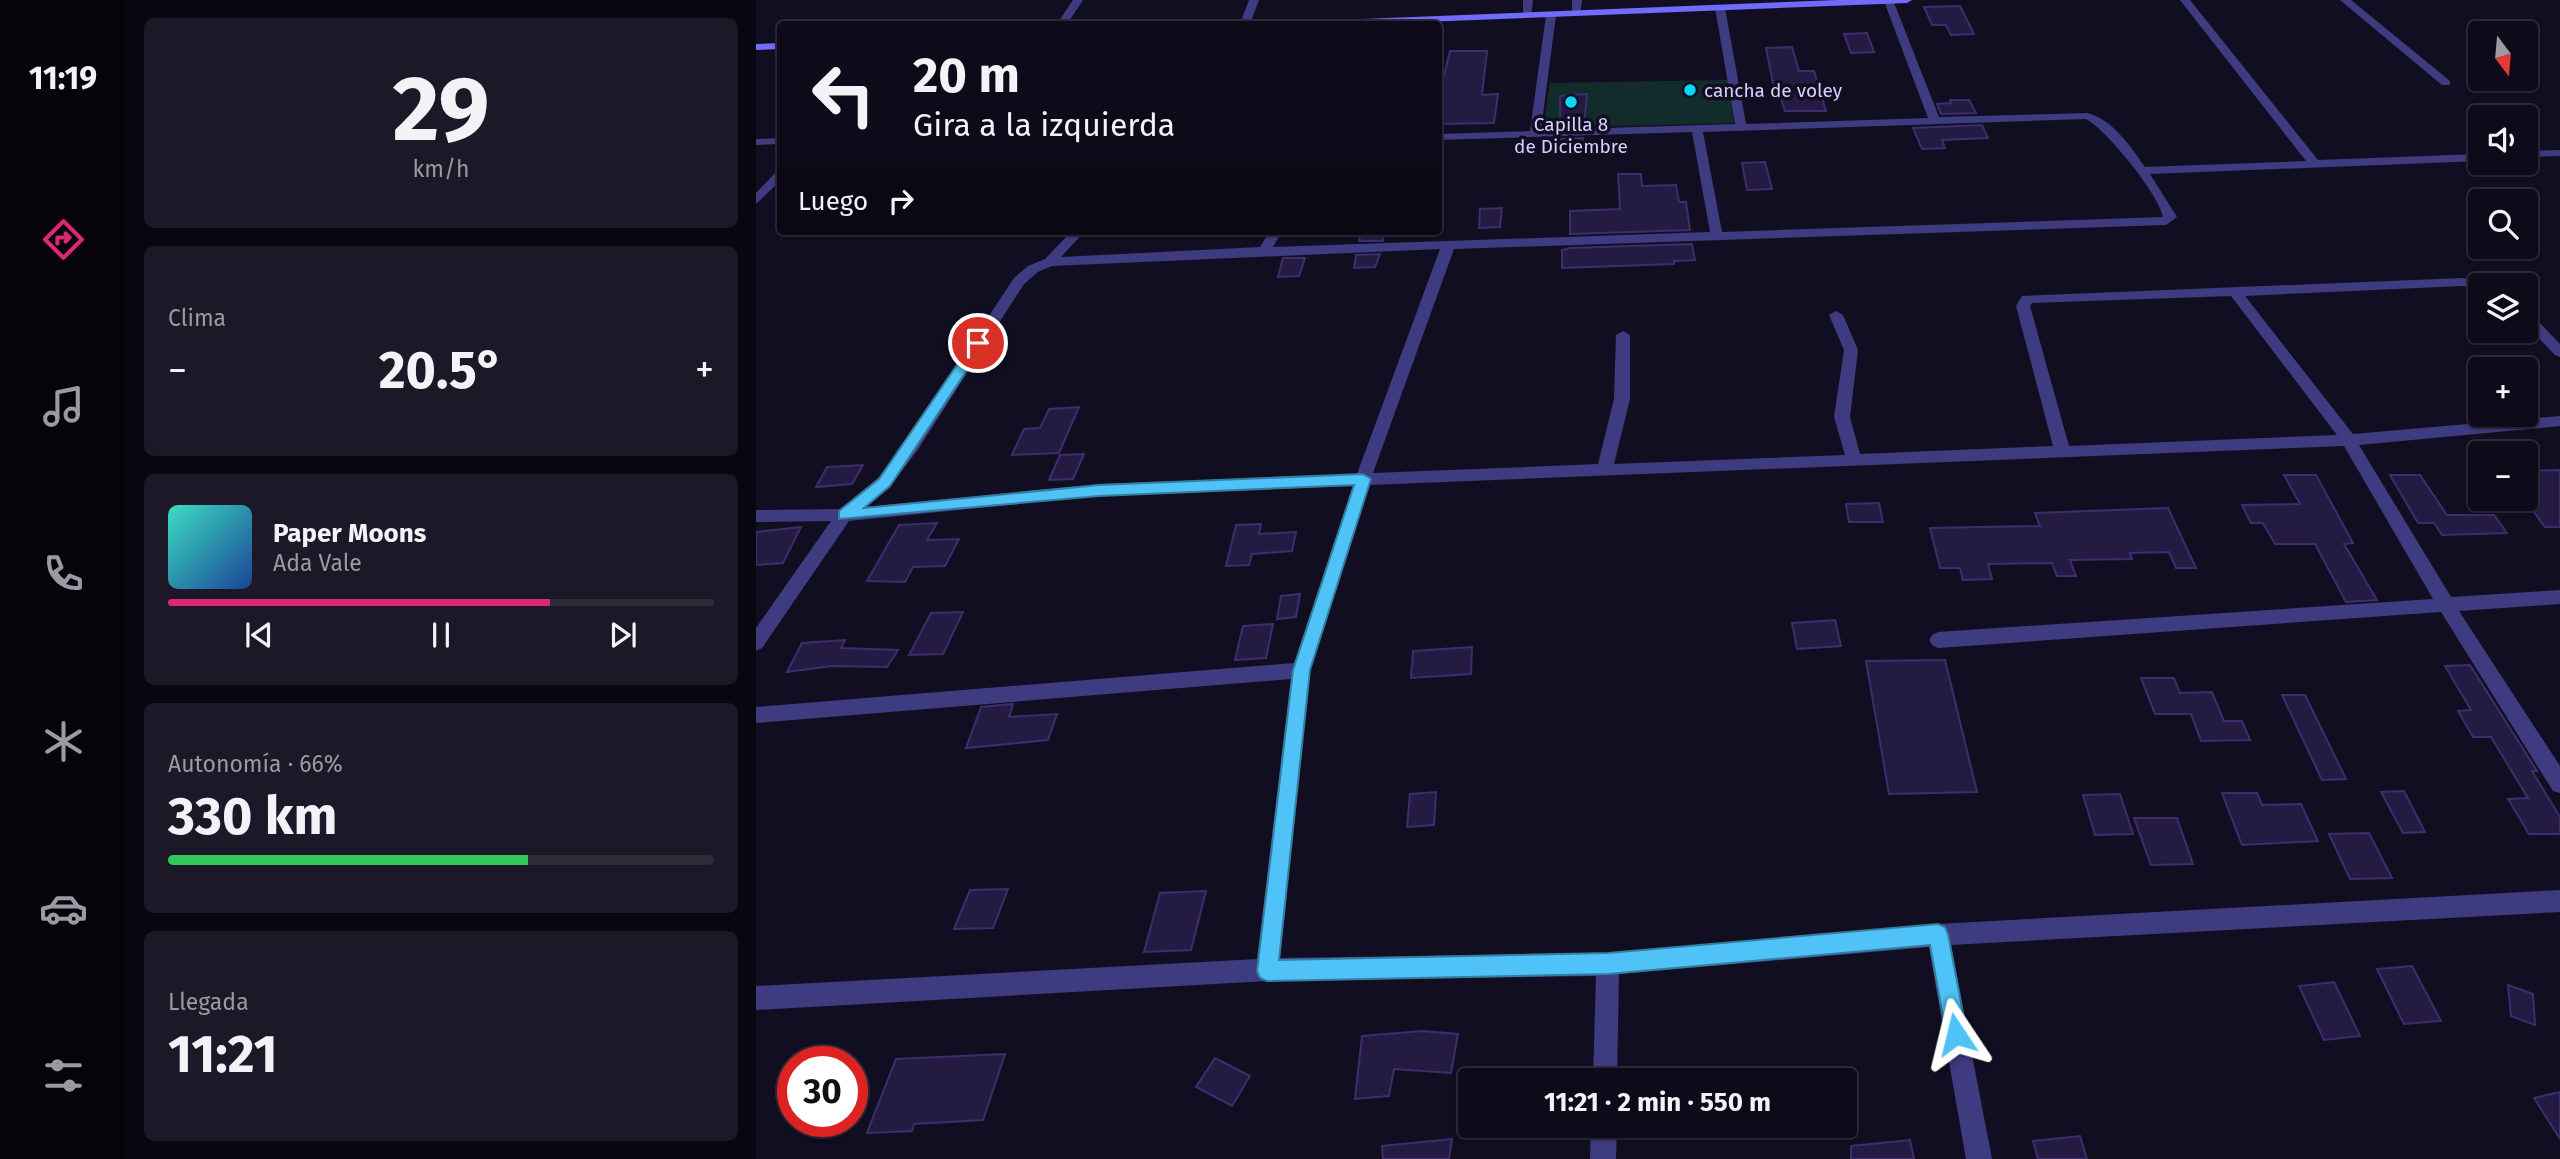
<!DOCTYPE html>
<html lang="es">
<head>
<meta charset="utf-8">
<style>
	:root { --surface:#0e0a1a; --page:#1c1827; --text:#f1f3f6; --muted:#9b9aa2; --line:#2e2b39; --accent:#db2777 }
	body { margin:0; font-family:"Fira Sans",sans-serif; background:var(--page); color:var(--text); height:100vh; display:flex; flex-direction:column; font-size:26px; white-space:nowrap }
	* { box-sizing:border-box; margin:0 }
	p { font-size:23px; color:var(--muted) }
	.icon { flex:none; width:38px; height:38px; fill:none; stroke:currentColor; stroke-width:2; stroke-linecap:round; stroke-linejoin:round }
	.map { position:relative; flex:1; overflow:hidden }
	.details { display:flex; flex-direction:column; gap:18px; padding:18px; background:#08060e; width:630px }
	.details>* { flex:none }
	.guide { position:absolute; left:21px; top:21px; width:665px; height:214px; border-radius:7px; box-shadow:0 2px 5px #0004,0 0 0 2px var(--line); background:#0e0a1a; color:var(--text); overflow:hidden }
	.needle { width:46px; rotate:164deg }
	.fabs { position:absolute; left:1712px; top:21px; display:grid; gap:14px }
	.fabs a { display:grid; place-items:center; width:70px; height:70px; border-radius:7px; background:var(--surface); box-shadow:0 2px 5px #0004,0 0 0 2px var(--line); font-size:35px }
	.speed { position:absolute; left:21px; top:1046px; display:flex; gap:14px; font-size:35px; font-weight:700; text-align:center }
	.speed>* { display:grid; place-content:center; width:91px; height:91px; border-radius:50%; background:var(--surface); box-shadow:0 2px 5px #0004,0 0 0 2px var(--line); line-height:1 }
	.speed .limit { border:10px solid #d22; background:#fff; color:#111 }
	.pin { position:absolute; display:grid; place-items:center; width:60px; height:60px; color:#fff; margin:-30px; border:4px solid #fff; border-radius:50%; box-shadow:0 2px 7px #0007 }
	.me { position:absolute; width:77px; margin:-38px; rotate:350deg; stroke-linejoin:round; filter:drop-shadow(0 0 5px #0008) }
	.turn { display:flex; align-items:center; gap:24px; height:147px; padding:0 21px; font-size:32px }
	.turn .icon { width:91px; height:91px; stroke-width:2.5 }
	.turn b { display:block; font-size:49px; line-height:60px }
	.then { display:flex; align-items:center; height:66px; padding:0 21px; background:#0003; gap:14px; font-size:26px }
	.big { font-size:52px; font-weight:700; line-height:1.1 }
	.details .card { flex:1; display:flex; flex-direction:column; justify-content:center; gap:10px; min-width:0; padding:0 24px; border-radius:10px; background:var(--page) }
	.details .dial { align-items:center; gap:0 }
	.dial b { font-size:91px; line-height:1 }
	.song { display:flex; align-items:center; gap:21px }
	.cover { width:84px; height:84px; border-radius:10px; background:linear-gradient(135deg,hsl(170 70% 55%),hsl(220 70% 35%)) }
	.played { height:7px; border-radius:4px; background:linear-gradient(90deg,var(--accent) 70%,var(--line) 70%) }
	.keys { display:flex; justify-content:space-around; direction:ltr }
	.heat { display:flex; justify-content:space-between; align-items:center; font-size:38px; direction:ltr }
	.charge { height:10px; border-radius:5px; background:linear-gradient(90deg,#34c759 66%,var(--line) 0) }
	.trip { position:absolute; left:702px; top:1068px; width:399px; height:70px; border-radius:7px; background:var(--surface); box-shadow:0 2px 5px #0004,0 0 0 2px var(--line); font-weight:700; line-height:70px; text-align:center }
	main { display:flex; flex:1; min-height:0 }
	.tabs { display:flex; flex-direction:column; width:126px; justify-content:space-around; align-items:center; background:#06040a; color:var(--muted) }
	.tabs .icon { width:49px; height:49px }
	.tabs .on { color:var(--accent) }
	.tabs b { font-size:32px; color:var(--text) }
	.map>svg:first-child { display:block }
	.green { fill:#122c2c }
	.building { fill:#241b43; stroke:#3c2e6e; stroke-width:2 }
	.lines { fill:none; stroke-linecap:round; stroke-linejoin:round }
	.minor { fill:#3f3b80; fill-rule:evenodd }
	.secondary { fill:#716bfb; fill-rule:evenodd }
	.route { fill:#4fc3f7; stroke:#337fa1; stroke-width:2 }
	.poi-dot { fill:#06d8f5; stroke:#120e22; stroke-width:2.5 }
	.labels { text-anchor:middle; stroke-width:7; stroke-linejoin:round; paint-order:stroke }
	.far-poi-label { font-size:19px; fill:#d7d1fe; stroke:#120e22; text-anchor:start }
</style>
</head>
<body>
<main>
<nav class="tabs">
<b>11:19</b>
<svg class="icon on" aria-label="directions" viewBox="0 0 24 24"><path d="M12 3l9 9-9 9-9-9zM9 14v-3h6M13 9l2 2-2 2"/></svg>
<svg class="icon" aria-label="music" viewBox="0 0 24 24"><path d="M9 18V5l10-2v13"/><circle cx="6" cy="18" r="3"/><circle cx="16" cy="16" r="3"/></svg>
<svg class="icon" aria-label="phone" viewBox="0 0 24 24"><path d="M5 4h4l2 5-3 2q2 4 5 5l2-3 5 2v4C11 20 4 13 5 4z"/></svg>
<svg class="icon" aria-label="climate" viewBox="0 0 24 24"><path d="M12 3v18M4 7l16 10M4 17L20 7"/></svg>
<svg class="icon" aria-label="car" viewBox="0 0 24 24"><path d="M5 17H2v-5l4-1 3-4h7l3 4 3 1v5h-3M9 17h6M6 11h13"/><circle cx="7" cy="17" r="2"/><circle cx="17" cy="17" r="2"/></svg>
<svg class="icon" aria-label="filters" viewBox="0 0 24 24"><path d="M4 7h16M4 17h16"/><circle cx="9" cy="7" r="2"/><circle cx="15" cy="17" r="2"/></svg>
</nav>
<section class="details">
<div class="card dial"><b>29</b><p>km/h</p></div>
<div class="card"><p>Clima</p>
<div class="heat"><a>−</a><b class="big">20.5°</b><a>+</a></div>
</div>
<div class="card">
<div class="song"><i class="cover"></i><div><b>Paper Moons</b><p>Ada Vale</p></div></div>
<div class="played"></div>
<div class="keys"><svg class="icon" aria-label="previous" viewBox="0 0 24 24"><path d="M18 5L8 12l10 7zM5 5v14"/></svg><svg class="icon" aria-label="pause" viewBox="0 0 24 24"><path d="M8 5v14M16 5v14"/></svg><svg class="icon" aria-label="next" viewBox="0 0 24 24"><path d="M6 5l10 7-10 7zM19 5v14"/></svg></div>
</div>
<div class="card"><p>Autonomía · 66%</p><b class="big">330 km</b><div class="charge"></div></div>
<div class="card"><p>Llegada</p><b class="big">11:21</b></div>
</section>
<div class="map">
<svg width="1804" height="1159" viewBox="0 0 1804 1159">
	<rect width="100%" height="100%" fill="#120e22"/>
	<path class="green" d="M972 80 978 123 787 128 794 83Z"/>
	<g class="building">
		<path d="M1204 6 1218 34 1195 35 1190 25H1176L1168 7Z"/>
		<path d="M1111 33 1118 52 1095 53 1088 34Z"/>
		<path d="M1036 47 1043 71H1058L1070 111H1029L1025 99H1020L1010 48Z"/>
		<path d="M694 51H731L726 95 742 94 738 123 682 124V99Z"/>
		<path d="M831 94 828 126 804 127V96Z"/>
		<path d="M1194 100H1213L1220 113 1185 114 1181 104 1195 103Z"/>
		<path d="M1226 125 1232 138 1186 140 1189 148 1166 149 1157 128Z"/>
		<path d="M827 138 825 150 805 151V139Z"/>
		<path d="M1009 162 1016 189 991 190 986 163Z"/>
		<path d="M862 174H885L886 186 920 185 923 202H930L934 230 814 234V211L864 209Z"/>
		<path d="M746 208 744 227 723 228 724 209Z"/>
		<path d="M605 231H628L627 241H603Z"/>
		<path d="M936 244 939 260 918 261V264L806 268V250L814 248Z"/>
		<path d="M624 254 619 267 598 268 600 255Z"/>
		<path d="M527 258H549L543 276 522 277Z"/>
		<path d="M323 407 303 453 256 455 268 429 284 428 293 409Z"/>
		<path d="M328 454 317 479 293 480 304 455Z"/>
		<path d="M107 465 96 484 60 487 71 467Z"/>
		<path d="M1804 470V527H1789L1769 500V471Z"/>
		<path d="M1528 475H1560L1597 543 1588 544 1621 600 1590 602 1559 544H1519L1507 523H1495L1486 505 1544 504Z"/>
		<path d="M1634 475H1664L1691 515H1738L1751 533 1686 535 1678 523H1662Z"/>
		<path d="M1123 503 1127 522H1093L1090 504Z"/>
		<path d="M1412 508 1440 568H1420L1413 552 1374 553 1376 559 1314 560 1320 576H1301L1296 563 1232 564 1236 579 1207 580 1204 568H1184L1174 528 1284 526 1279 513Z"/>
		<path d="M181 523 171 540 203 539 189 566 157 567 149 582 111 581 143 525Z"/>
		<path d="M505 524 503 534 540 532 536 551 496 554 493 565 470 566 480 525Z"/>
		<path d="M45 527 27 563 0 565V532Z"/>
		<path d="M544 594 540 617 521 619 525 596Z"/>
		<path d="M207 612 187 654 153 655 175 613Z"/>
		<path d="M1079 620 1085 646 1041 649 1036 623Z"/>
		<path d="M517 624 510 658 479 660 487 626Z"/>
		<path d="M89 640 85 648 142 650 131 667 76 666 31 672 46 643Z"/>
		<path d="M716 647 715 674 655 678 657 651Z"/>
		<path d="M1189 660 1221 792 1133 794 1110 661Z"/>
		<path d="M1714 665 1781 771H1776L1804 817V834H1773L1752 799 1772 798 1735 737H1717L1702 711 1715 710 1689 666Z"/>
		<path d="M1385 678H1418L1424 693 1456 692 1468 721H1486L1494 740 1445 741 1435 714H1399Z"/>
		<path d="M1526 695H1549L1590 779 1566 780Z"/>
		<path d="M257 704 253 717 301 714 292 740 210 748 225 707Z"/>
		<path d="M1648 791 1669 832 1647 833 1625 792Z"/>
		<path d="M680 792 678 825 651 827 654 794Z"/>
		<path d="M1466 793H1501L1506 805 1545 804 1562 841 1486 845Z"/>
		<path d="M1364 794 1377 834 1339 835 1327 795Z"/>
		<path d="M1378 818H1421L1437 864 1395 865Z"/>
		<path d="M1613 833 1636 878 1594 879 1573 834Z"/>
		<path d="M252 889 237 928 198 929 214 890Z"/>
		<path d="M450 891 435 950 388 952 404 893Z"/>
		<path d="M1656 966 1685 1021 1648 1024 1621 969Z"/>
		<path d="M1578 982 1604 1036 1568 1040 1543 986Z"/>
		<path d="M1752 985 1777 994 1779 1025 1755 1016Z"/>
		<path d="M666 1031 702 1034 695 1073 638 1069 633 1096 599 1099 606 1036Z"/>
		<path d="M249 1054 227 1120 158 1124 156 1131 111 1133 140 1059Z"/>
		<path d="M459 1058 494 1076 476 1106 440 1087Z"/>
		<path d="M1804 1092V1139L1778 1098Z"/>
		<path d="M1324 1136 1331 1159H1282L1277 1141Z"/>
		<path d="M696 1139 693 1159H627L626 1146Z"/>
		<path d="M1154 1140 1158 1159H1095V1146Z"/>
	</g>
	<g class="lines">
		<g class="minor">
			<path d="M317 0H327L311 24H301Z"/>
			<path d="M493 0H503L494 24H484Z"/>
			<path d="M767 0H777L775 17 767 15Z"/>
			<path d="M816 0H826L824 16 816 14Z"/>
			<path d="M1137 0 1183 117 1332 113C1358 121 1374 146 1389 167L1550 161 1424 0H1434L1562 160 1724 154V161L1394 174 1421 217 1410 225 698 249 617 473 842 464 858 399 860 335 867 331 874 335V399L858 464 1089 455 1078 417 1088 350 1073 315 1080 311 1087 315 1102 350 1094 417 1104 454 1297 446 1260 306 1266 296 1706 278 1738 282 1740 285H1724V288L1706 286 1489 296 1597 434 1804 416V426L1603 445 1695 597 1804 590V604L1703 611 1804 766V793L1797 791 1685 612 1182 648 1176 645 1173 640 1176 635 1182 632 1677 599 1588 446 613 485 554 670 524 958 852 953 1182 924 1804 890V912L1195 945 1236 1159H1210L1173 947 863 974 861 1080H837L840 976 511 981 0 1010V986L501 959 535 679 0 723V707L538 663 597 486 343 496 93 521 6 648 0 651V628L75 521 0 522V510L84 509 122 478 149 443 258 278 272 266 289 259 316 231H329L305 257 504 247 514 231H526L517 247 954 232 936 132 682 140V134L774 131 790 15 795 12 800 15 785 130 979 124 959 8 964 5 969 8 990 124 1172 118 1128 1ZM1330 119C1351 130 1404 196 1407 217L966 232 947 132ZM684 249 601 474 343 484 109 507 134 486 161 451 268 284 282 272 296 266ZM1475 296 1581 435 1313 446 1274 306 1276 303Z"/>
			<path d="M1584 0H1595L1694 81V85H1686Z"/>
			<path d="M24 138V144L0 145V139Z"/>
			<path d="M1804 150V156L1769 157V151Z"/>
			<path d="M20 172H24V181L0 204V193Z"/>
			<path d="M1769 312 1774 313 1804 344V357L1799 355 1769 324Z"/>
			<path d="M835 1125H861L860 1159H834Z"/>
		</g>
		<g class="secondary">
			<path d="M1080 0H1156L1151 3 617 24H552L557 21Z"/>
			<path d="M24 43V49L0 50V44Z"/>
		</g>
	</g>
	<path class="route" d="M222 339 229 343 134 486 108 508 343 485 607 474 615 479 554 670 523 960 852 953 1182 924 1189 927 1192 934 1211 1034 1208 1042 1200 1045 1193 1042 1190 1034 1174 945 852 974 511 981 504 978 501 971 537 670 598 485 343 496 83 519V511L123 479 218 340Z"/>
	<g class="poi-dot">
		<circle cx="934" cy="90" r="7"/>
		<circle cx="815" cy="102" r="7"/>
	</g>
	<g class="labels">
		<g class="far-poi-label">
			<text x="948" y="97">cancha de voley</text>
			<text x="815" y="131" text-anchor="middle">Capilla 8<tspan x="815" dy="22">de Diciembre</tspan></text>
		</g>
	</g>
</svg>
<div class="fabs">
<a><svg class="needle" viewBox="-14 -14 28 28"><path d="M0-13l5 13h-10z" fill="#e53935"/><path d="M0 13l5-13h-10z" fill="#9b9aa2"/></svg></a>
<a><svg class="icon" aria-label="sound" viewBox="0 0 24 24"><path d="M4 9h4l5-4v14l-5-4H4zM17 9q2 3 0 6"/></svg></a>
<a><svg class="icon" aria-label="search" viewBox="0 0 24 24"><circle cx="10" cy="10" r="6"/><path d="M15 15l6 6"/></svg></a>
<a><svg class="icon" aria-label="layers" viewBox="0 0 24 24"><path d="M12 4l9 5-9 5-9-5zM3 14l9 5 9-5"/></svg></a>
<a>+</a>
<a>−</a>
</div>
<div class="speed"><div class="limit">30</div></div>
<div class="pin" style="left:222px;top:343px;background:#d93025"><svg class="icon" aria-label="arrive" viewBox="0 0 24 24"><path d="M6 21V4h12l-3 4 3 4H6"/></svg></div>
<svg class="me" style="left:1200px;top:1034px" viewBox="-20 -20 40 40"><path d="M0-17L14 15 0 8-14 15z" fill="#4fc3f7" stroke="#fff" stroke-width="4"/></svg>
<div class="trip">11:21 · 2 min · 550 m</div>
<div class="guide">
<div class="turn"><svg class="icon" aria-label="left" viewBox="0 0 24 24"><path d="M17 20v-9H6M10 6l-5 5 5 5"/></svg><div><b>20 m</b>Gira a la izquierda</div></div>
<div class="then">Luego<svg class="icon" aria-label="right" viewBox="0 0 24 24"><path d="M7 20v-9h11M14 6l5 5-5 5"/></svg></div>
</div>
</div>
</main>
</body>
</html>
